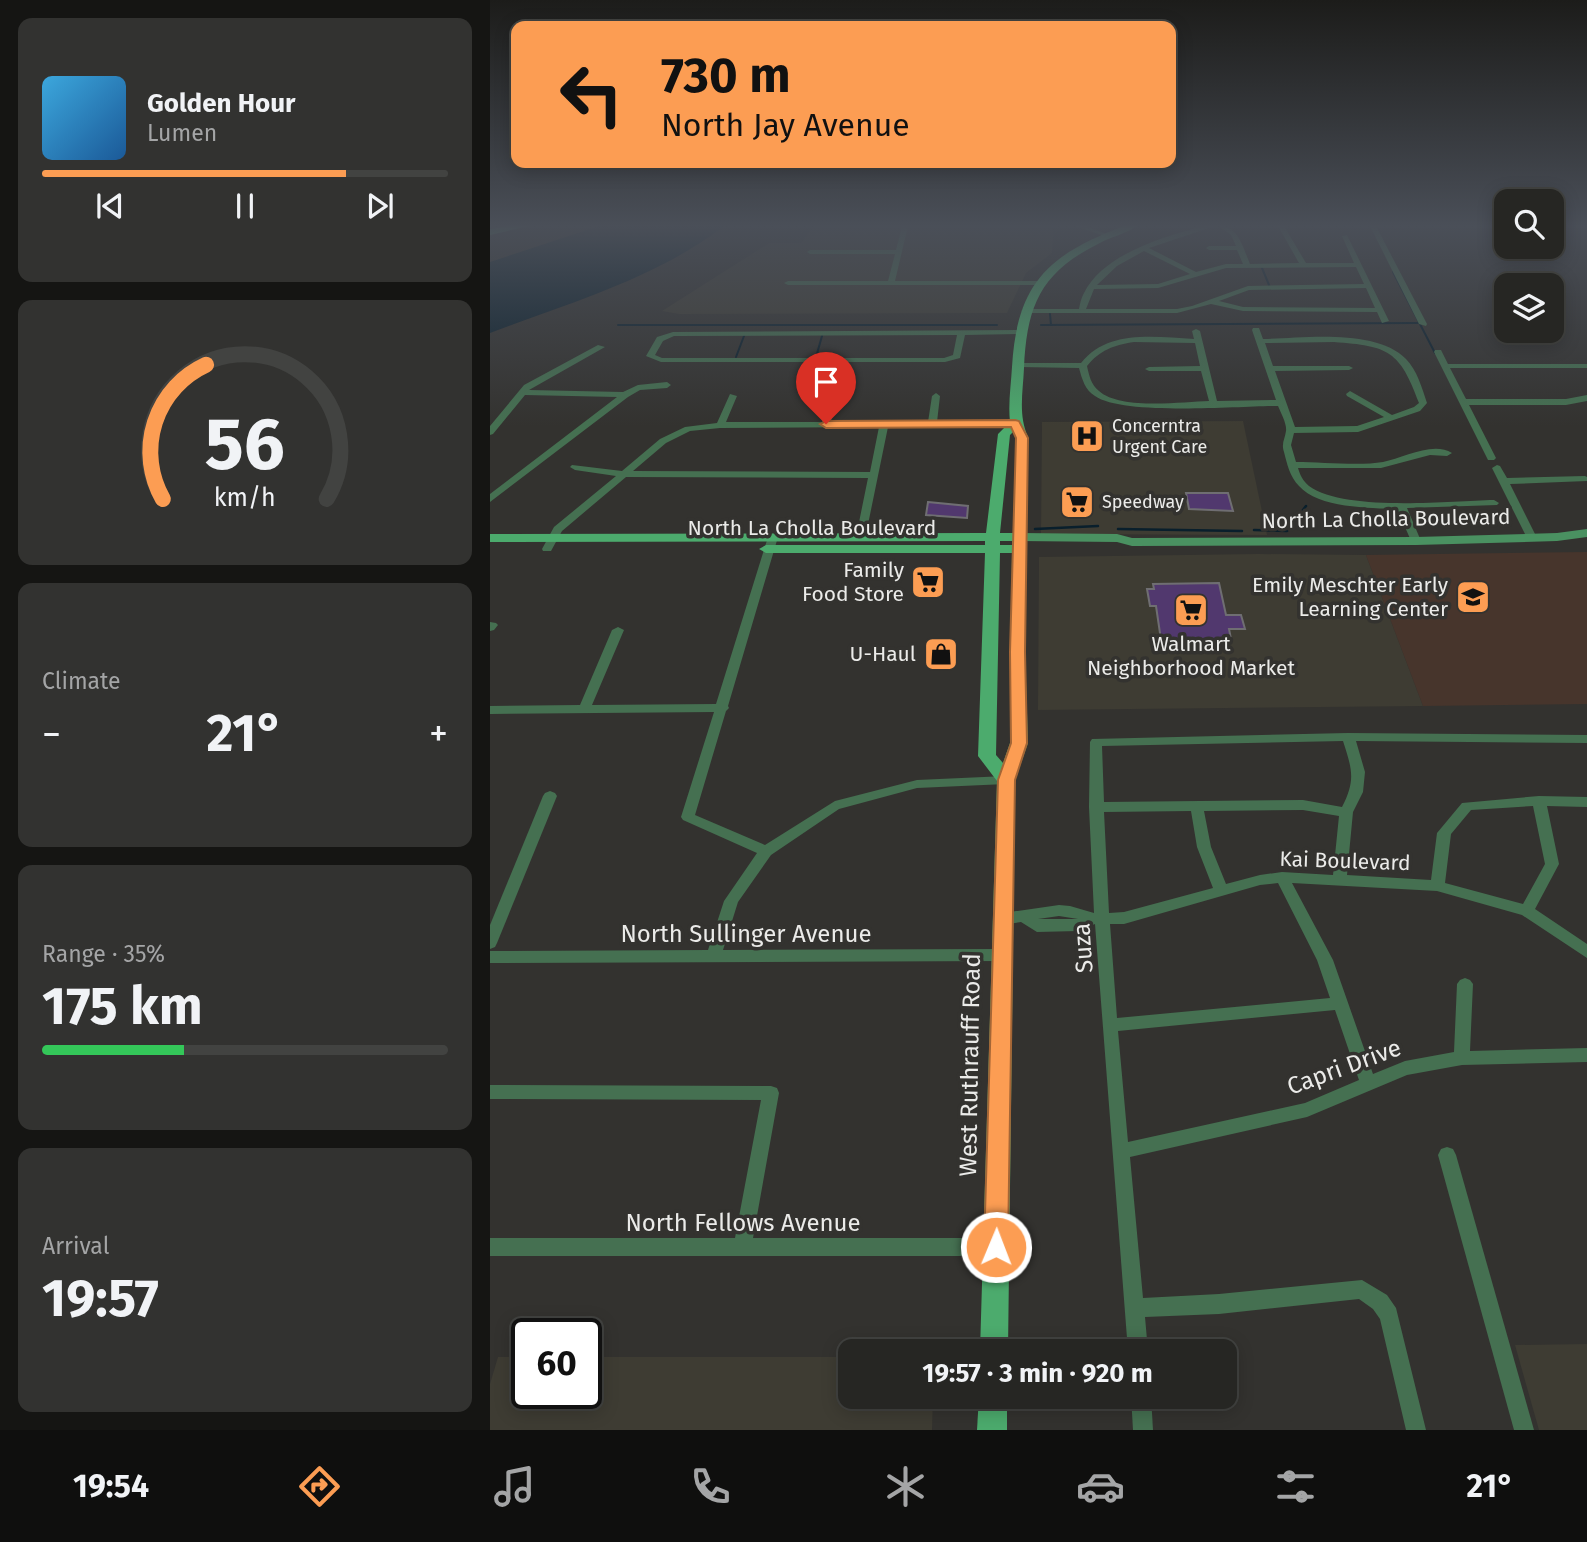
<!DOCTYPE html>
<html lang="en">
<head>
<meta charset="utf-8">
<style>
	:root { --surface:#262623; --page:#323230; --text:#f1f3f6; --muted:#a4a5a6; --line:#424341; --accent:#fc9d53 }
	body { margin:0; font-family:"Fira Sans",sans-serif; background:var(--page); color:var(--text); height:100vh; display:flex; flex-direction:column; font-size:26px; white-space:nowrap }
	* { box-sizing:border-box; margin:0 }
	p { font-size:23px; color:var(--muted) }
	.icon { flex:none; width:38px; height:38px; fill:none; stroke:currentColor; stroke-width:2; stroke-linecap:round; stroke-linejoin:round }
	.map { position:relative; flex:1; overflow:hidden }
	.panel { display:flex; flex-direction:column; gap:18px; padding:18px; background:#151513; width:490px }
	.panel>* { flex:none }
	.hud { position:absolute; left:21px; top:21px; width:665px; height:147px; border-radius:14px; box-shadow:0 4px 18px #0003,0 0 0 2px var(--line); background:#fc9d53; color:#111; overflow:hidden }
	.controls { position:absolute; left:1004px; top:189px; display:grid; gap:14px }
	.controls a { display:grid; place-items:center; width:70px; height:70px; border-radius:14px; background:var(--surface); box-shadow:0 4px 18px #0003,0 0 0 2px var(--line); font-size:35px }
	.speed { position:absolute; left:21px; top:1318px; display:flex; gap:14px; font-size:35px; font-weight:700; text-align:center }
	.speed>* { display:grid; place-content:center; width:91px; height:91px; border-radius:50%; background:var(--surface); box-shadow:0 4px 18px #0003,0 0 0 2px var(--line); line-height:1 }
	.speed .limit { border:4px solid #111; border-radius:10px; background:#fff; color:#111 }
	.pin { position:absolute; display:grid; place-items:center; width:60px; height:60px; color:#fff; margin:-72px -30px; border-radius:50% 50% 50% 0; rotate:-45deg; box-shadow:0 0 7px #0007 }
	.pin .icon { rotate:45deg }
	.me { position:absolute; width:77px; margin:-38px; rotate:1deg; stroke-linejoin:round; filter:drop-shadow(0 0 5px #0008) }
	.turn { display:flex; align-items:center; gap:24px; height:147px; padding:0 35px; font-size:32px }
	.turn .icon { width:91px; height:91px; stroke-width:2.5 }
	.turn b { display:block; font-size:49px; line-height:60px }
	.big { font-size:52px; font-weight:700; line-height:1.1 }
	.panel .tile { flex:1; display:flex; flex-direction:column; justify-content:center; gap:10px; min-width:0; padding:0 24px; border-radius:14px; background:var(--page) }
	.panel .dial { align-items:center; gap:0 }
	.dial svg { height:182px; overflow:visible; fill:none; stroke:var(--line); stroke-width:7; stroke-linecap:round; text-anchor:middle }
	.dial text { fill:var(--text); stroke:none }
	.song { display:flex; align-items:center; gap:21px }
	.cover { width:84px; height:84px; border-radius:10px; background:linear-gradient(135deg,hsl(200 70% 55%),hsl(210 70% 35%)) }
	.played { height:7px; border-radius:4px; background:linear-gradient(90deg,var(--accent) 75%,var(--line) 75%) }
	.keys { display:flex; justify-content:space-around; direction:ltr }
	.heat { display:flex; justify-content:space-between; align-items:center; font-size:38px; direction:ltr }
	.charge { height:10px; border-radius:5px; background:linear-gradient(90deg,#34c759 35%,var(--line) 0) }
	.trip { position:absolute; left:348px; top:1339px; width:399px; height:70px; border-radius:14px; background:var(--surface); box-shadow:0 4px 18px #0003,0 0 0 2px var(--line); font-weight:700; line-height:70px; text-align:center }
	.menu { display:flex; height:112px; justify-content:space-around; align-items:center; background:#0f0f0e; color:var(--muted) }
	.menu .icon { width:49px; height:49px }
	.menu .current { color:var(--accent) }
	.menu b { font-size:32px; color:var(--text) }
	main { display:flex; flex:1; min-height:0 }
	.map>svg:first-child { display:block }
	.built { fill:#3e3c33 }
	.education { fill:#47352c }
	.water { fill:#091f2c }
	.lines { fill:none; stroke-linecap:round; stroke-linejoin:round }
	.stream-far1 { stroke:#091f2c; stroke-width:2 }
	.stream { stroke:#091f2c; stroke-width:2.5 }
	.building { fill:#51386e; stroke:#6f6e72; stroke-width:2 }
	.street { fill:#457051; fill-rule:evenodd }
	.secondary { fill:#4a9161; fill-rule:evenodd }
	.primary { fill:#4cab6d; fill-rule:evenodd }
	.route { fill:#fc9d53; stroke:#a46636; stroke-width:2 }
	.labels { text-anchor:middle; stroke-width:7; stroke-linejoin:round; paint-order:stroke }
	.far-poi-label { font-size:18px; fill:#ebebe9; stroke:#33322f; text-anchor:start }
	.street-label { font-size:21px; fill:#ebebe9; stroke:#33322f }
	.poi-label { font-size:21px; fill:#ebebe9; stroke:#33322f; text-anchor:end }
	.near-street-label { font-size:24px; fill:#ebebe9; stroke:#33322f }
</style>
</head>
<body>
<main>
<section class="panel">
<div class="tile">
<div class="song"><i class="cover"></i><div><b>Golden Hour</b><p>Lumen</p></div></div>
<div class="played"></div>
<div class="keys"><svg class="icon" aria-label="previous" viewBox="0 0 24 24"><path d="M18 5L8 12l10 7zM5 5v14"/></svg><svg class="icon" aria-label="pause" viewBox="0 0 24 24"><path d="M8 5v14M16 5v14"/></svg><svg class="icon" aria-label="next" viewBox="0 0 24 24"><path d="M6 5l10 7-10 7zM19 5v14"/></svg></div>
</div>
<div class="tile dial"><svg viewBox="0 0 100 80">
<path d="M14 69A42 42 0 1 1 86 69"/>
<path d="M14 69A42 42 0 0 1 33 10" stroke="#fc9d53"/>
<text x="50" y="56" font-size="32" font-weight="700">56</text>
<text x="50" y="72" font-size="11">km/h</text>
</svg></div>
<div class="tile"><p>Climate</p>
<div class="heat"><a>−</a><b class="big">21°</b><a>+</a></div>
</div>
<div class="tile"><p>Range · 35%</p><b class="big">175 km</b><div class="charge"></div></div>
<div class="tile"><p>Arrival</p><b class="big">19:57</b></div>
</section>
<div class="map">
<svg width="1097" height="1430" viewBox="0 0 1097 1430">
	<rect width="100%" height="100%" fill="#33322f"/>
	<g class="built">
		<path d="M324 226H564L562 253 536 273 517 313 189 314 172 311 279 243H311Z"/>
		<path d="M753 421 777 535 551 534 552 422Z"/>
		<path d="M768 554 876 555 933 706 548 710 549 557Z"/>
		<path d="M1097 1344V1430H1049L1025 1345Z"/>
		<path d="M8 1357H37V1393H96V1357H360V1396L443 1397 442 1430H0V1384Z"/>
	</g>
	<path class="education" d="M1097 552V704L933 706 876 555Z"/>
	<path class="water" d="M109 226H234C167 278 79 303 0 333V262Z"/>
	<g class="lines">
		<g class="stream-far1">
			<path d="M772 268 779 285"/>
			<path d="M903 272 945 353"/>
			<path d="M560 314 561 325"/>
			<path d="M128 325H507"/>
			<path d="M551 325 928 323"/>
			<path d="M246 357 254 336"/>
			<path d="M326 357 332 336"/>
		</g>
		<g class="stream">
			<path d="M545 529 608 526"/>
			<path d="M628 529 752 531"/>
			<path d="M764 530 797 531 816 506"/>
		</g>
	</g>
	<g class="building">
		<rect x="576" y="493" width="15" height="19"/>
		<path d="M696 493H738L743 511 699 509Z"/>
		<path d="M438 502 478 506 477 518 436 515Z"/>
		<path d="M427 576H450L449 588H425Z"/>
		<path d="M729 583 736 615H751L755 629H739L741 639H699L700 645 687 646 685 639 671 640 666 606H660L657 589H664L663 584Z"/>
	</g>
	<g class="lines">
		<g class="street">
			<path d="M412 226H418L405 281H548L552 283 548 285H298L294 283 298 281H398L405 254H320L317 252 320 250H406Z"/>
			<path d="M585 226H595L619 235 614 236Z"/>
			<path d="M714 226H725L659 248 706 272 736 264H753L747 250H719L716 248 719 246H746L741 235 729 226C749 226 753 248 760 264L809 263 788 226H794L816 263H864L852 236 857 235 899 321 892 323 887 312 753 311 721 304 687 313H535L531 311 535 309H589C590 304 591 298 594 293 613 254 675 236 714 226ZM654 251 700 274 668 284 607 285 627 266ZM866 267 874 284 758 286 702 306 687 309H596L604 289 668 288 736 268ZM876 288 885 308 753 307 729 301 759 290Z"/>
			<path d="M880 226H886L937 324 936 326 929 324Z"/>
			<path d="M763 328H769L773 339C813 338 886 328 916 359 927 370 932 388 937 403L930 411 868 432 804 433 801 445 806 462C831 462 870 466 893 462 913 458 943 441 962 453L957 456 940 455 891 468H808C810 475 813 481 819 486 855 512 958 501 1004 500L1009 503 1007 505 917 508 931 541 930 543H922L907 509C880 508 828 508 809 486 800 477 797 464 794 452 791 443 795 439 796 431 797 424 791 413 788 406 750 406 633 416 605 396 595 390 592 379 589 368L529 367 525 365 529 363H591C618 329 665 337 704 339L702 331 706 329 710 331 727 401 786 400 762 330ZM644 342 705 343 710 366 659 367 655 369 659 371H711L719 401C691 402 630 410 609 391 601 385 599 375 597 366 610 350 624 345 644 342ZM844 342C899 346 910 351 929 403L924 407 902 415 860 391 856 394 857 396 894 417 867 426 805 427 785 371 859 370 863 368 859 366H783L775 343Z"/>
			<path d="M531 330H534V334L475 335 470 358 455 362H171L156 356 167 337 183 332ZM467 335 463 355 454 358H172L165 355 173 341 184 336Z"/>
			<path d="M108 345 115 347 39 390 133 392 148 385 177 382 181 385 177 388 150 390 138 397 0 502V494L127 397 35 395 3 434 0 435V426L34 385Z"/>
			<path d="M945 350H951L958 364H1097V368H960L976 399H1076L1097 395V401L1076 405H979L1006 458 1004 460H998L944 352Z"/>
			<path d="M240 394 247 396 236 422H332L339 397 343 394 347 397 341 422H438L442 396 446 393 450 396 447 422 525 421 529 424 525 427H398L375 539H367L366 537 378 478 136 477 72 531 61 551H53L52 549 64 527 126 476 85 470 80 467 82 465 132 471 170 439 195 427 227 423ZM389 427 380 472 143 471 176 443 200 431 230 428Z"/>
			<path d="M1007 465 1010 466 1017 478 1095 476 1097 477V481L1020 484 1047 538 1042 541 1037 538 1002 468Z"/>
			<path d="M283 534 288 537 238 706 239 708 236 711 205 815 275 845 345 801 427 780 516 776 523 780 516 784 427 788 349 809 281 855 248 902 233 950 512 949 517 951 520 955 517 959 512 961 0 963V951L218 950 234 901 267 853 193 820 191 817 224 712 0 714V706L90 705 122 630 128 627 134 630 102 705 226 704 278 537Z"/>
			<path d="M0 622 6 623 8 625 4 630 0 631Z"/>
			<path d="M858 733 1097 735V743L866 741 875 772 873 792 863 812 857 875 941 880 947 833 972 803 1049 796 1097 797V807L1057 806 1069 864 1045 909 1097 944V958L1032 915 947 891 802 883 843 960 883 1074 915 1061 964 1052 967 984 970 980 975 978 980 980 983 984 980 1051 1097 1048V1062L972 1065 917 1075 817 1117 640 1157 653 1298 729 1294 872 1280 897 1295 906 1308 936 1430H916L890 1319 883 1309 869 1299 729 1314 655 1317 658 1351H638L605 924 588 931 547 932 531 922 513 925 508 923 506 919 508 915 513 913 569 905 580 906 604 913 599 807 600 742 602 739ZM853 741C862 769 866 780 852 807L813 800 614 802 612 746ZM1043 806 1055 864 1033 904 955 883 961 834 981 810ZM813 810 849 816 843 875 792 872 770 875 736 884 721 847 714 811ZM701 811 707 847 723 888 634 912 619 913 614 812ZM788 883 827 960 840 998 627 1018 620 924H634L770 885ZM569 916 588 919H548ZM845 1010 869 1080 815 1103 638 1142 628 1031Z"/>
			<path d="M60 791 65 793 67 796 7 943 5 947 0 949V925L53 796 55 793Z"/>
			<path d="M0 1085 281 1086 287 1088 289 1093 263 1238H506L513 1241 515 1247 513 1253 506 1256H0V1238H245L271 1100 0 1099Z"/>
			<path d="M957 1147 963 1149 966 1155 1044 1430H1024L948 1155 951 1149Z"/>
			<path d="M641 1396H661L663 1430H643Z"/>
		</g>
		<path class="secondary" d="M1097 529V537L1067 541 926 545 642 546 627 542 529 541 522 537 529 533 627 534 642 538 926 537 1067 533Z"/>
		<g class="primary">
			<path d="M18 226H39L0 235V229Z"/>
			<path d="M634 226H647C636 234 620 237 608 244 550 273 537 306 534 368 533 392 528 415 538 437L535 652 538 743 525 780 518 1351H490L507 781 488 756 495 553H276L269 549 276 545H495V541L0 542V534L496 533 508 434 520 422C518 404 521 385 522 367 527 284 557 255 634 226ZM523 432 526 437 523 533H510L520 435ZM510 541H522V545H510ZM510 553H522L520 743 513 763 506 755Z"/>
			<path d="M489 1396H517V1430H487Z"/>
		</g>
	</g>
	<linearGradient id="sky" x2="0" y2="1"><stop stop-color="#1c1c1a"/><stop offset="0.53" stop-color="#4a4f58"/><stop offset="1" stop-color="#4a4f58" stop-opacity="0"/></linearGradient>
	<rect width="1097" height="426" fill="url(#sky)"/>
	<path class="route" d="M525 420 529 421 538 438 535 652 537 743 525 780 518 1247 514 1255 506 1259 497 1255 494 1247 508 780 521 743 520 652 526 438 521 427 336 428 330 424 336 421Z"/>
	<defs>
		<g id="hospital-square" transform="scale(1.75)"><rect x="-9" y="-9" width="18" height="18" rx="4" fill="#fc9d53" stroke="#33322f"/><path d="M-5-5h3v3.5h4V-5h3V5h-3V1.5h-4V5h-3Z" fill="#111"/></g>
		<g id="supermarket-square" transform="scale(1.75)"><rect x="-9" y="-9" width="18" height="18" rx="4" fill="#fc9d53" stroke="#33322f"/><path d="M-6-5.5h2.5l.6 2H6L4.5 2H-2.5L-4.4-4H-6ZM-1.5 3.2a1.3 1.3 0 1 0 .1 0ZM3 3.2a1.3 1.3 0 1 0 .1 0Z" fill="#111"/></g>
		<g id="school-square" transform="scale(1.75)"><rect x="-9" y="-9" width="18" height="18" rx="4" fill="#fc9d53" stroke="#33322f"/><path d="M0-5L7-2L0 1L-7-2ZM-4 1L0 2.5L4 1V4Q0 6-4 4Z" fill="#111"/></g>
		<g id="shop-square" transform="scale(1.75)"><rect x="-9" y="-9" width="18" height="18" rx="4" fill="#fc9d53" stroke="#33322f"/><path d="M-5-2.5h2.3a2.7 3.5 0 0 1 5.4 0H5L5.5 6h-11ZM-1.5-2.5h3a1.5 2.3 0 0 0-3 0Z" fill="#111"/></g>
	</defs>
	<g fill-rule="evenodd">
		<use href="#hospital-square" x="597" y="436"/>
		<use href="#supermarket-square" x="587" y="502"/>
		<use href="#supermarket-square" x="438" y="582"/>
		<use href="#school-square" x="983" y="597"/>
		<use href="#supermarket-square" x="701" y="610"/>
		<use href="#shop-square" x="451" y="654"/>
	</g>
	<g class="labels">
		<g class="far-poi-label">
			<text x="622" y="432">Concerntra<tspan x="622" dy="21">Urgent Care</tspan></text>
			<text x="612" y="508">Speedway</text>
		</g>
		<g class="street-label">
			<text transform="translate(896 519) rotate(-1)" y="7">North La Cholla Boulevard</text>
			<text x="322" y="535">North La Cholla Boulevard</text>
			<text transform="translate(855 861) rotate(2)" y="7">Kai Boulevard</text>
		</g>
		<g class="poi-label">
			<text x="414" y="577">Family<tspan x="414" dy="24">Food Store</tspan></text>
			<text x="958" y="592">Emily Meschter Early<tspan x="958" dy="24">Learning Center</tspan></text>
			<text x="701" y="651" text-anchor="middle">Walmart<tspan x="701" dy="24">Neighborhood Market</tspan></text>
			<text x="426" y="661">U-Haul</text>
		</g>
		<g class="near-street-label">
			<text x="256" y="942">North Sullinger Avenue</text>
			<text transform="translate(593 948) rotate(-94)" y="8">Suza</text>
			<text transform="translate(480 1065) rotate(-89)" y="8">West Ruthrauff Road</text>
			<text transform="translate(854 1067) rotate(-20)" y="8">Capri Drive</text>
			<text x="253" y="1231">North Fellows Avenue</text>
		</g>
	</g>
</svg>
<div class="controls">
<a><svg class="icon" aria-label="search" viewBox="0 0 24 24"><circle cx="10" cy="10" r="6"/><path d="M15 15l6 6"/></svg></a>
<a><svg class="icon" aria-label="layers" viewBox="0 0 24 24"><path d="M12 4l9 5-9 5-9-5zM3 14l9 5 9-5"/></svg></a>
</div>
<div class="speed"><div class="limit">60</div></div>
<div class="pin" style="left:336px;top:424px;background:#d93025"><svg class="icon" aria-label="arrive" viewBox="0 0 24 24"><path d="M6 21V4h12l-3 4 3 4H6"/></svg></div>
<svg class="me" style="left:506px;top:1247px" viewBox="-20 -20 40 40"><circle r="17" fill="#fc9d53" stroke="#fff" stroke-width="3"/><path d="M0-11L8 9 0 5-8 9z" fill="#fff"/></svg>
<div class="trip">19:57 · 3 min · 920 m</div>
<div class="hud">
<div class="turn"><svg class="icon" aria-label="left" viewBox="0 0 24 24"><path d="M17 20v-9H6M10 6l-5 5 5 5"/></svg><div><b>730 m</b>North Jay Avenue</div></div>
</div>
</div>
</main>
<nav class="menu">
<b>19:54</b>
<svg class="icon current" aria-label="directions" viewBox="0 0 24 24"><path d="M12 3l9 9-9 9-9-9zM9 14v-3h6M13 9l2 2-2 2"/></svg>
<svg class="icon" aria-label="music" viewBox="0 0 24 24"><path d="M9 18V5l10-2v13"/><circle cx="6" cy="18" r="3"/><circle cx="16" cy="16" r="3"/></svg>
<svg class="icon" aria-label="phone" viewBox="0 0 24 24"><path d="M5 4h4l2 5-3 2q2 4 5 5l2-3 5 2v4C11 20 4 13 5 4z"/></svg>
<svg class="icon" aria-label="climate" viewBox="0 0 24 24"><path d="M12 3v18M4 7l16 10M4 17L20 7"/></svg>
<svg class="icon" aria-label="car" viewBox="0 0 24 24"><path d="M5 17H2v-5l4-1 3-4h7l3 4 3 1v5h-3M9 17h6M6 11h13"/><circle cx="7" cy="17" r="2"/><circle cx="17" cy="17" r="2"/></svg>
<svg class="icon" aria-label="filters" viewBox="0 0 24 24"><path d="M4 7h16M4 17h16"/><circle cx="9" cy="7" r="2"/><circle cx="15" cy="17" r="2"/></svg>
<b>21°</b>
</nav>
</body>
</html>
